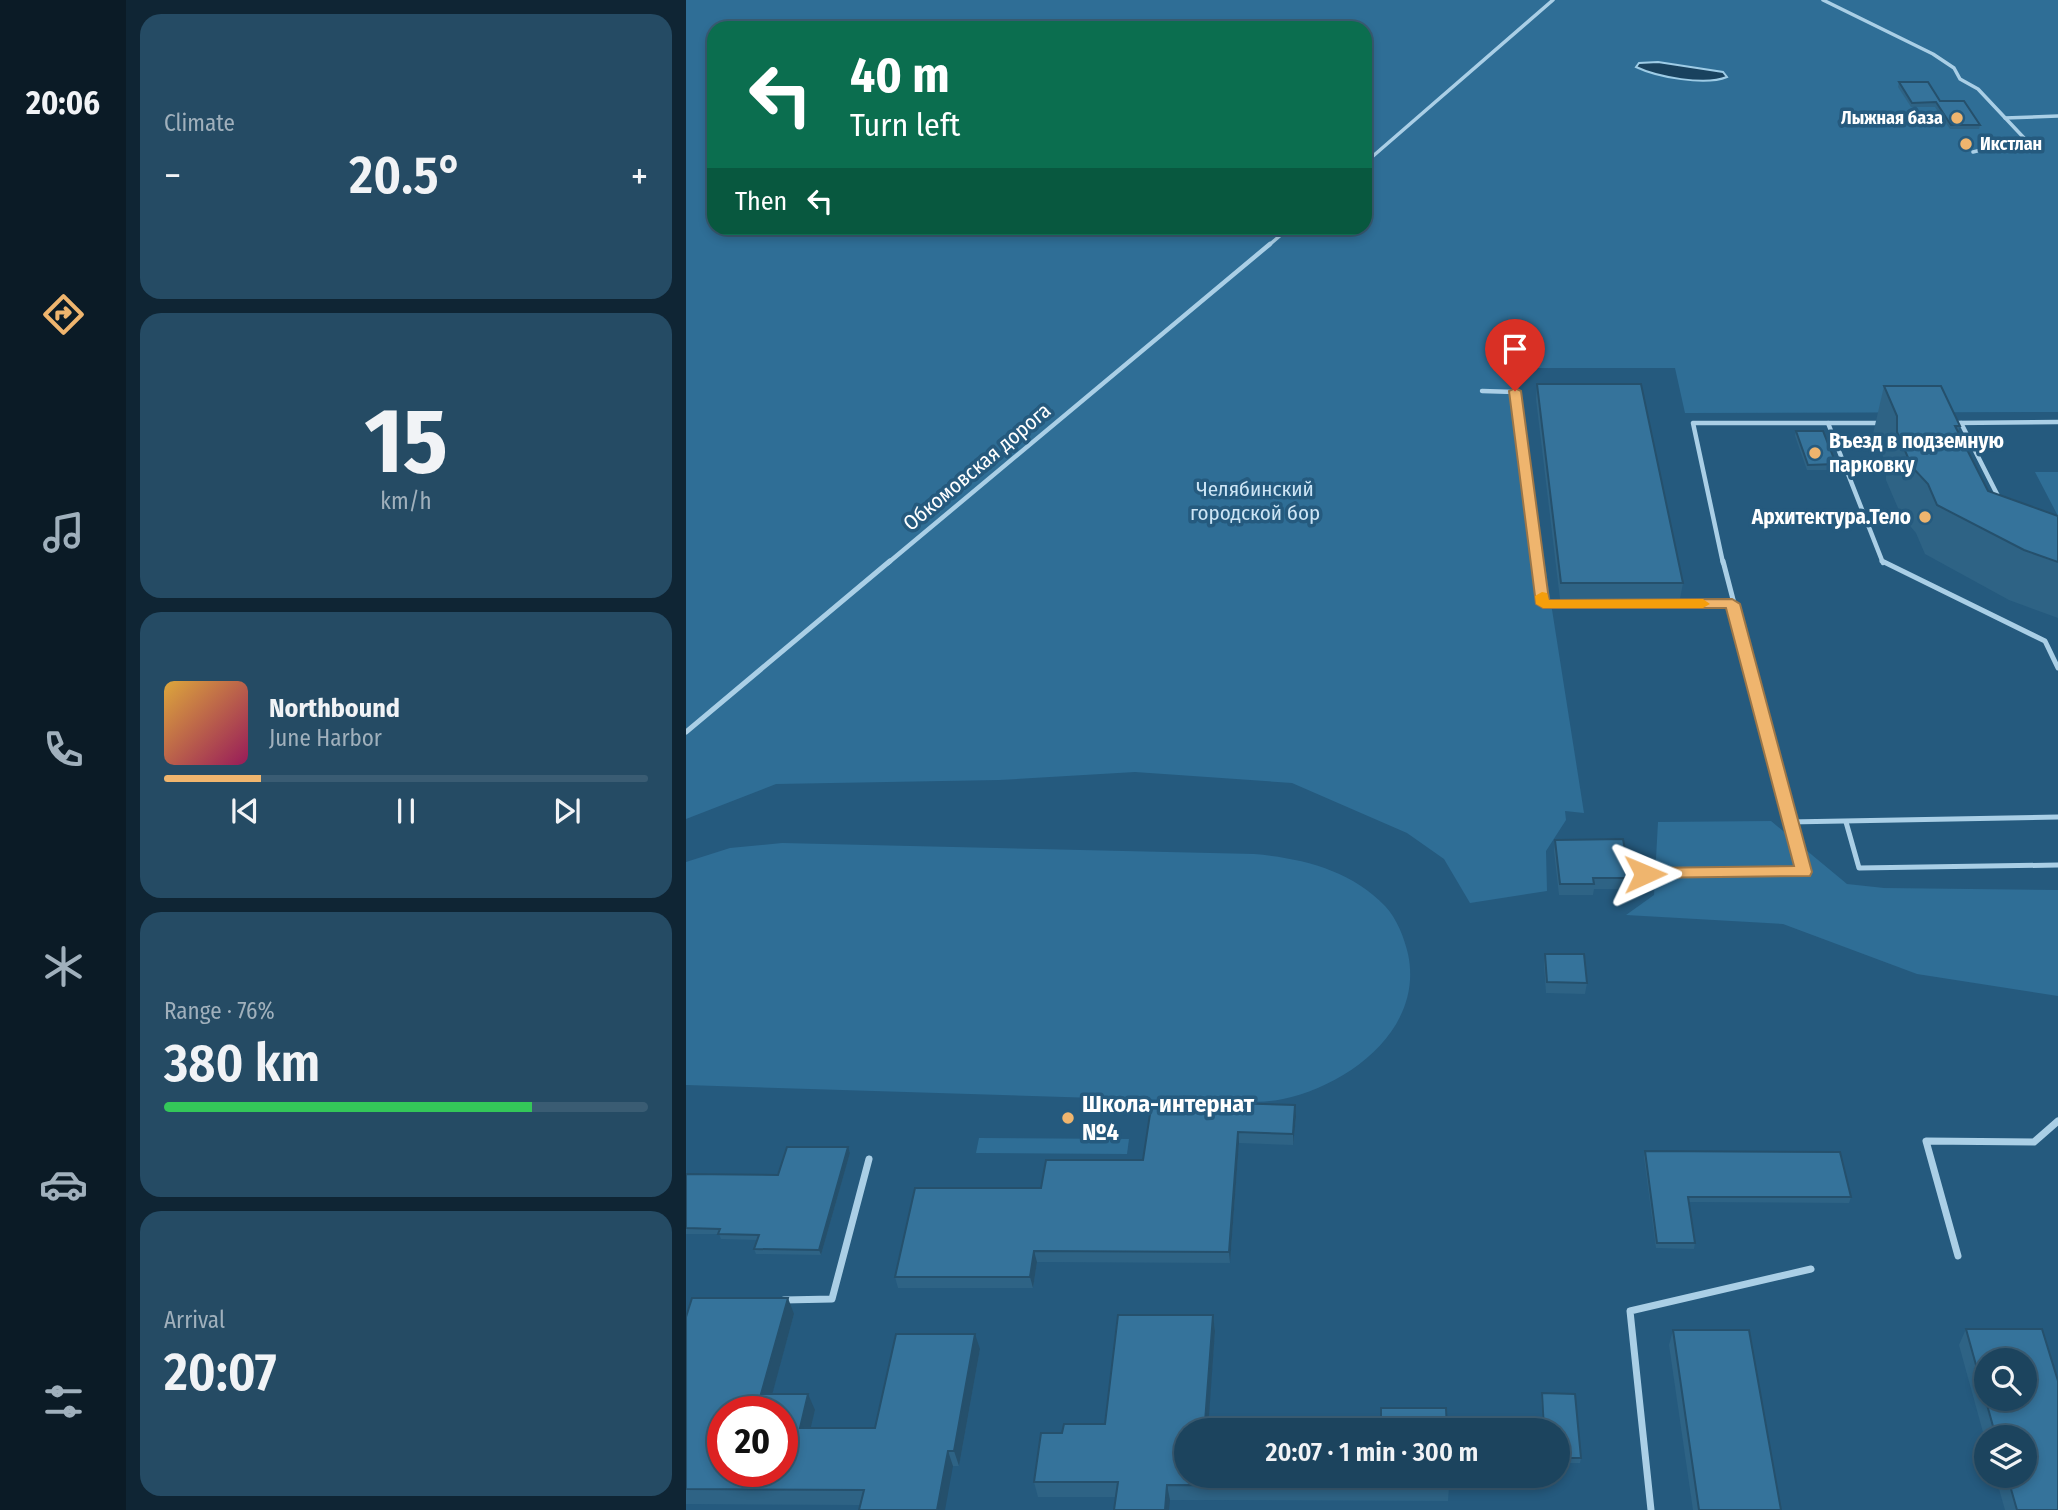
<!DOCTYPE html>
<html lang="en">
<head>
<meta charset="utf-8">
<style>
	:root { --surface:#1c445e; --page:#254b64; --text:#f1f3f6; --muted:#a0b0bc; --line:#3a5c73; --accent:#efb56e }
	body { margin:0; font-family:"Fira Sans Condensed",sans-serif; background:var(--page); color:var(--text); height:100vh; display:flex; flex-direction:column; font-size:26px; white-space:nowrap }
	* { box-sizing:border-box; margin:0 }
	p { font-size:23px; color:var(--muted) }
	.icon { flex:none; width:38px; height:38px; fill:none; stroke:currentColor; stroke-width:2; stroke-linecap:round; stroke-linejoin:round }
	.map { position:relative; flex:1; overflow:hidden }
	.sheet { display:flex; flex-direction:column; gap:14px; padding:14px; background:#0f2534; width:560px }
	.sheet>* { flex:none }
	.banner { position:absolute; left:21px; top:21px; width:665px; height:214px; border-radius:21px; box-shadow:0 4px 10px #0003,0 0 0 2px var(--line); background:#0b6e4f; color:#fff; overflow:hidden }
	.controls { position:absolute; left:1288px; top:1348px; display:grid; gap:14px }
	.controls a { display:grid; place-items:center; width:63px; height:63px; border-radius:50%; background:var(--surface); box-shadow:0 4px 10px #0003,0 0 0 2px var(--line); font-size:35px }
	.speed { position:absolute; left:21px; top:1396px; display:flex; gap:14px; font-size:35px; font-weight:700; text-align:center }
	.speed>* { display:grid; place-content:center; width:91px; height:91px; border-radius:50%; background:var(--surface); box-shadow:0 4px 10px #0003,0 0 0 2px var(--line); line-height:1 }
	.speed .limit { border:10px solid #d22; background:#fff; color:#111 }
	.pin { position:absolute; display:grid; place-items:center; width:60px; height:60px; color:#fff; margin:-72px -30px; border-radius:50% 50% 50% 0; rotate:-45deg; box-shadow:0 0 7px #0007 }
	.pin .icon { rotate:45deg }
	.me { position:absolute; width:77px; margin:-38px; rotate:89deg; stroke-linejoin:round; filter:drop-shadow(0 0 5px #0008) }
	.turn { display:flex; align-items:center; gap:24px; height:147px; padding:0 28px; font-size:32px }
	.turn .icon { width:91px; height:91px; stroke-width:2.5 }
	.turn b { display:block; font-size:49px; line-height:60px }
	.then { display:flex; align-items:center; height:66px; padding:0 28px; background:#0003; gap:14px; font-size:26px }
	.big { font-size:52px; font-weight:600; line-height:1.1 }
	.sheet .card { flex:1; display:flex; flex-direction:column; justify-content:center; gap:10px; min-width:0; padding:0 24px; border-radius:21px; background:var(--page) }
	.sheet .dial { align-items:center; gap:0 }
	.dial b { font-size:91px; line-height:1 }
	.song { display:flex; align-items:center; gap:21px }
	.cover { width:84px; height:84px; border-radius:10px; background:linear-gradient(135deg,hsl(40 70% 55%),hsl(330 70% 35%)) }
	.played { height:7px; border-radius:4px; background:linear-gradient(90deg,var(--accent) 20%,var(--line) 20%) }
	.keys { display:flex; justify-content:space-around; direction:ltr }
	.heat { display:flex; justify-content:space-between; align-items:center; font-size:38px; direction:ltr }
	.charge { height:10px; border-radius:5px; background:linear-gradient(90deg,#34c759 76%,var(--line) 0) }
	.trip { position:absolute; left:488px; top:1418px; width:396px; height:70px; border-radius:35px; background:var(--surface); box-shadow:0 4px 10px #0003,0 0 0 2px var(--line); font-weight:600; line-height:70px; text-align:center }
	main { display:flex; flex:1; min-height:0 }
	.menu { display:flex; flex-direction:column; width:126px; justify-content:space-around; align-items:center; background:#0b1b26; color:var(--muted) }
	.menu .icon { width:49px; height:49px }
	.menu .current { color:var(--accent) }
	.menu b { font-size:32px; color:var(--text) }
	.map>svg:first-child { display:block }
	.green { fill:#2f6e96; fill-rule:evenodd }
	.water { fill:#19425e; stroke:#9ecce6; stroke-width:2 }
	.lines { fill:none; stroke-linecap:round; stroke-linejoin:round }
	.service-far3 { stroke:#aacfe6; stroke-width:3.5 }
	.service-far2 { stroke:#aacfe6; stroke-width:4.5 }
	.service-far1 { stroke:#aacfe6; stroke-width:5 }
	.service { stroke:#aacfe6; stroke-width:7 }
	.wall { fill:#2e6385; fill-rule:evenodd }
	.shaded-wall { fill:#25506c }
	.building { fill:#35739b; stroke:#25506c; stroke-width:2; fill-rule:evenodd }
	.route { fill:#efb56e; stroke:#9b7648; stroke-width:2 }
	.slow { fill:#f59e0b }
	.poi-dot { fill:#efb56e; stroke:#255a7e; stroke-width:2.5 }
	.labels { text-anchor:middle; stroke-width:7; stroke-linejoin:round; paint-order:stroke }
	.far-poi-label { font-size:18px; font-weight:bold; fill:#fff; stroke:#255a7e; text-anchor:end }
	.poi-label { font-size:21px; font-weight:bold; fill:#fff; stroke:#255a7e; text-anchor:start }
	.street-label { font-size:21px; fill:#fff; stroke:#255a7e }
	.park-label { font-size:21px; fill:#cde5f5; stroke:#255a7e }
	.near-poi-label { font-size:24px; font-weight:bold; fill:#fff; stroke:#255a7e; text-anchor:start }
</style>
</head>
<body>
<main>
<nav class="menu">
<b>20:06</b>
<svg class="icon current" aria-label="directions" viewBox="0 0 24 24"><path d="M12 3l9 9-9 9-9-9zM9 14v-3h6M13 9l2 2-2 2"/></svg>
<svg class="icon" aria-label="music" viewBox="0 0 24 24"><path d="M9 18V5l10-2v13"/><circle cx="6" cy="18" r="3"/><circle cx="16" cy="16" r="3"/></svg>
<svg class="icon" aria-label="phone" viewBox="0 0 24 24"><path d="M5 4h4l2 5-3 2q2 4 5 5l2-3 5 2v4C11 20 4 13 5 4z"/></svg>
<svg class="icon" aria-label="climate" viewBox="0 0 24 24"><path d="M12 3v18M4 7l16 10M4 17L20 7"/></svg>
<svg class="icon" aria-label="car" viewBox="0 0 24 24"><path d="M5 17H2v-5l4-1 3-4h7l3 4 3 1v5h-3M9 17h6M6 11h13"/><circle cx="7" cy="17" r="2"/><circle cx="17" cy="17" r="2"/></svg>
<svg class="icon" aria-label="filters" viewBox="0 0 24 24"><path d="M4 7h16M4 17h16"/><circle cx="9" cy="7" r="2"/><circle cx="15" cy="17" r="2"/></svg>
</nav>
<section class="sheet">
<div class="card"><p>Climate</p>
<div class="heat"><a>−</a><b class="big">20.5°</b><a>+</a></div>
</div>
<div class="card dial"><b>15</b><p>km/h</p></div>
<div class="card">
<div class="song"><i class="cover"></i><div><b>Northbound</b><p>June Harbor</p></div></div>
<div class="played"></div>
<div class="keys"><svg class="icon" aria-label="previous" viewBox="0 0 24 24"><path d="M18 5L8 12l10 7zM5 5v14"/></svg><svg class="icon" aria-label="pause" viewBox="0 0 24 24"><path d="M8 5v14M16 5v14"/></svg><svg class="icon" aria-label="next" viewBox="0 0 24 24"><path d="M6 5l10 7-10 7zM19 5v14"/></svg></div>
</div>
<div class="card"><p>Range · 76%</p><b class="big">380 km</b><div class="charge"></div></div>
<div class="card"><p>Arrival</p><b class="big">20:07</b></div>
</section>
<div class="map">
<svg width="1372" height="1510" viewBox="0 0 1372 1510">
	<rect width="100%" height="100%" fill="#255a7e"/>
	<g class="green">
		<path d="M0 0H1372V412L999 413 989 368H828L898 813 879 811 880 820 860 851 861 891 784 903 758 859 721 833 606 783 449 772 313 780 90 784 0 819ZM28 28H679V228H28Z"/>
		<path d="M1349 472H1372V516Z"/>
		<path d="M1085 821 1161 884 1198 888 1372 890V996L1231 974 1097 924 940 915 968 895 972 822Z"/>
		<path d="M96 843 568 854C615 858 665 870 699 906 711 919 718 937 722 954 738 1029 663 1085 597 1099 578 1103 557 1102 538 1102L0 1085V862L44 848Z"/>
		<path d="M293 1138 443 1139 441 1154 290 1153Z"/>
	</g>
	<path class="water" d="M972 62 1037 72 1041 77C1019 86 971 77 950 67L953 63Z"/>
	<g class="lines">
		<g class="service-far3">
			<path d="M1137 0 1247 54 1268 68 1274 79 1292 89 1339 139 1287 152"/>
			<path d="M1319 118 1372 116"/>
			<path d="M679 163 867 0"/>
			<path d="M582 246 603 228"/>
		</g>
		<g class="service-far2">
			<path d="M796 391 829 392 852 563"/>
			<path d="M1142 423 1197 563"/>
			<path d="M1267 423 1372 422"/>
			<path d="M1275 423 1314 500"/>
			<path d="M202 563 584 244"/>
			<path d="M1037 563 1007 423H1194"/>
		</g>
		<g class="service-far1">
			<path d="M851 561 857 604H1046"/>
			<path d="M1196 561 1359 641 1372 668"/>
			<path d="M0 732 204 561"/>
			<path d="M1103 822 1372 817"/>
			<path d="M1160 822 1173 868 1372 865"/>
			<path d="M959 874 1118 872 1037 561"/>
		</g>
		<g class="service">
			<path d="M1272 1256 1240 1141 1348 1142 1372 1121"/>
			<path d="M98 1300 146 1299 183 1159"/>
			<path d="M965 1510 944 1311 1125 1269"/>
		</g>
	</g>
	<g class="wall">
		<path d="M1213 82 1254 101 1294 125 1293 129H1264L1249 107H1225L1212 87Z"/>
		<path d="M851 384 997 583 994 599H874L850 399Z"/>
		<path d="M1198 386 1274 426 1272 432 1302 491 1372 516V618L1323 600 1239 554 1230 533 1215 515 1200 480V463L1187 434Z"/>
		<path d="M1110 431 1150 464 1149 470H1121L1109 436Z"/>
		<path d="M869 840 944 878 942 889H908L907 895H873L868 851Z"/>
		<path d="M859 954 901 983 899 994 860 993 858 965Z"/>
		<path d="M466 1101 610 1117 607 1145 553 1143 544 1263 351 1262 347 1288H212L209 1277 355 1188 457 1160Z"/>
		<path d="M162 1147 164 1153 135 1255 70 1254 68 1249 71 1240 35 1239 33 1234H0V1174L92 1175Z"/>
		<path d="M959 1151 1165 1197 1163 1203 1003 1202 1009 1243 1008 1249 970 1248 958 1157Z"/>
		<path d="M108 1314 86 1394 129 1410 124 1428H189L294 1349 273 1466H267L174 1505 0 1504V1317Z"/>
		<path d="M527 1315 529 1331 522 1422 763 1486 762 1501 484 1500 430 1497H352L348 1482 376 1433 419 1424Z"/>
		<path d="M1280 1329H1356L1372 1381V1510H1319L1309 1475H1339V1437H1300V1443L1273 1345ZM1300 1360H1339V1398H1300Z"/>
		<path d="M987 1330 1095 1510H1007L983 1345Z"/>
		<path d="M856 1393 895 1458 894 1463H872V1430H857L855 1398Z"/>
	</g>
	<g class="shaded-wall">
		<path d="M609 1105 610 1117 607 1145V1134Z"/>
		<path d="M552 1132 553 1143 544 1263 543 1252Z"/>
		<path d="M162 1147 164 1153 135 1255 133 1250Z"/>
		<path d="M348 1251 351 1262 347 1288 344 1277Z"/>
		<path d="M102 1298 108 1314 82 1410 75 1394Z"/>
		<path d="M527 1315 529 1331 522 1430 519 1422Z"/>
		<path d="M289 1334 294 1349 273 1466 268 1451Z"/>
		<path d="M122 1394 129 1410 121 1443 114 1428Z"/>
		<path d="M262 1451 267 1466 259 1510H251Z"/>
		<path d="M481 1485 484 1500 483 1510H479Z"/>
	</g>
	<g class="building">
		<path d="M1213 82H1242L1254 101H1278L1294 125H1265L1250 102 1226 103Z"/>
		<path d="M851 384H955L997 583H875Z"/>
		<path d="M1198 386H1255L1274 426H1269L1302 491 1372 516V562L1338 550 1251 505 1242 484 1226 467 1211 432V416Z"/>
		<path d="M1110 431H1137L1150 464 1122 465Z"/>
		<path d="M937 839 944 878H907L908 884H874L869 840Z"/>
		<path d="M859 954H898L901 983 861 982Z"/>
		<path d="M466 1101 609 1105 607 1134 552 1132 543 1252 348 1251 344 1277H209L229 1188H355L360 1160H457Z"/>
		<path d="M101 1147H162L133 1250 68 1249 73 1235 32 1234 34 1229 0 1228V1174L92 1175Z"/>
		<path d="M959 1151 1154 1152 1165 1197H1002L1009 1243H971Z"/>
		<path d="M6 1298H102L75 1394H122L114 1428H189L210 1334H289L268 1451H262L251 1510H173L178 1490 0 1489V1317ZM37 1412H96V1472H37Z"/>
		<path d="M432 1315H527L519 1422H695V1408H760L761 1430H500V1475H762L763 1486 481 1485 479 1510H428L432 1482H348L355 1433H376L378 1424H419Z"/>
		<path d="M1280 1329H1356L1372 1381V1510H1331L1321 1475H1339V1437H1310ZM1300 1360H1339V1398H1300Z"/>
		<path d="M987 1330H1063L1095 1510H1013Z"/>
		<path d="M856 1393 889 1394 895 1458H872V1430H858Z"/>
	</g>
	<path class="route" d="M829 388 835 391 863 600 1046 599 1054 604 1126 872 1124 876 953 878 950 874 953 870 959 868 1108 866 1040 608H857L850 604 823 391Z"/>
	<path class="slow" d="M856 592 861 593 863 600 1017 599 1024 604 1017 608H857L850 604 849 596Z"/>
	<g class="poi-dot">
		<circle cx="1271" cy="118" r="7"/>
		<circle cx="1280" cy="144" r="7"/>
		<circle cx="1129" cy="453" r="7"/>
		<circle cx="1239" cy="517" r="7"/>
		<circle cx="382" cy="1118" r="7"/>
	</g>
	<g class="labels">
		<g class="far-poi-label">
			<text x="1257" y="124">Лыжная база</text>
			<text x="1294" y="150" text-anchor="start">Икстлан</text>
		</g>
		<g class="poi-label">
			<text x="1143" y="448">Въезд в подземную<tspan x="1143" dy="24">парковку</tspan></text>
			<text x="1225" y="524" text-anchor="end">Архитектура.Тело</text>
		</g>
		<g class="street-label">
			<text transform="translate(291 467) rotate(-40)" y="7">Обкомовская дорога</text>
		</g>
		<g class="park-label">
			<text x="569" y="496">Челябинский<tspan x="569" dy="24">городской бор</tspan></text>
		</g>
		<g class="near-poi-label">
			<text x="396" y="1112">Школа-интернат<tspan x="396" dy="28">№4</tspan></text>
		</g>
	</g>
</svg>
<div class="controls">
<a><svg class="icon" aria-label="search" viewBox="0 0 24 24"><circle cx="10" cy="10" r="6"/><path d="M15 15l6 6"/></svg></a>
<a><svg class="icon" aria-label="layers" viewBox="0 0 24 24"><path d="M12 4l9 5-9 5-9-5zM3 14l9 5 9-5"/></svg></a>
</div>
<div class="speed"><div class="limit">20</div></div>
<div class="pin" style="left:829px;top:391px;background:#d93025"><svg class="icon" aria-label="arrive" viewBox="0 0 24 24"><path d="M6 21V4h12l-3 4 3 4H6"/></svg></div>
<svg class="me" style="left:959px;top:874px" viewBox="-20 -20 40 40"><path d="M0-17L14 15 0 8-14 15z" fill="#efb56e" stroke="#fff" stroke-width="4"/></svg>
<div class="trip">20:07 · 1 min · 300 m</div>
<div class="banner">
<div class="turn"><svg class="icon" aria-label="left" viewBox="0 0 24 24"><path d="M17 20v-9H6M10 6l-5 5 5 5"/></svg><div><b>40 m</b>Turn left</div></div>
<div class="then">Then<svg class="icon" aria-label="left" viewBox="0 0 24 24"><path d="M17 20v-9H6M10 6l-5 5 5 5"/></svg></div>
</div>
</div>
</main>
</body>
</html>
